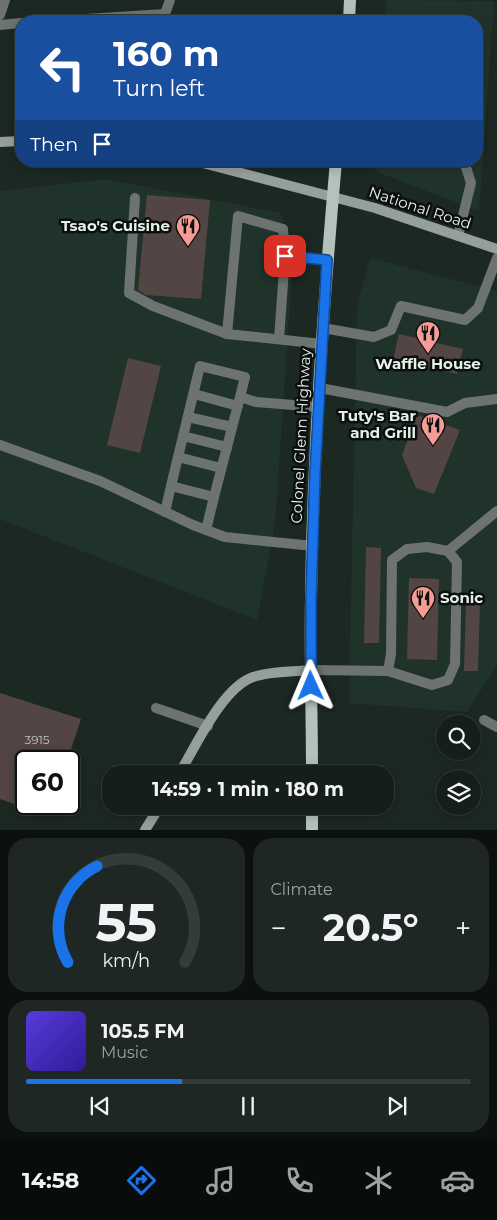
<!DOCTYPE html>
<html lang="en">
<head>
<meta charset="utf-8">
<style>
	:root { --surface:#151e1a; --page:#1e2723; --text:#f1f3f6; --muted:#9da2a2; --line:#343c39; --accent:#1a73e8 }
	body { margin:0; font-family:Montserrat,sans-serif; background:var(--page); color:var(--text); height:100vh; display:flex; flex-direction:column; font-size:19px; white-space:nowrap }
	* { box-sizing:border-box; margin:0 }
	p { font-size:16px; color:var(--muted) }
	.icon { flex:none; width:28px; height:28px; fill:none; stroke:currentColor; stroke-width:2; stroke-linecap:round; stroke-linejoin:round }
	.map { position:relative; height:830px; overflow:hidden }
	.side { display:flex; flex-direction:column; gap:8px; padding:8px; background:#0c100e; flex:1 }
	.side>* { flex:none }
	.hud { position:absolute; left:15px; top:15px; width:468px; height:152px; border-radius:20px; box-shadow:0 2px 12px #0003,0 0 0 1px var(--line); background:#1a4fa0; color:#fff; overflow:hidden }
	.controls { position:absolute; left:436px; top:715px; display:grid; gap:10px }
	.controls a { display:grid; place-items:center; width:45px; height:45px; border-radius:50%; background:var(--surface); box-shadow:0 2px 12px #0003,0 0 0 1px var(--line); font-size:25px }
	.speed { position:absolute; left:15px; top:750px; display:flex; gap:10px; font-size:25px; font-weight:700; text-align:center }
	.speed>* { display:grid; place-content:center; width:65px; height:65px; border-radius:50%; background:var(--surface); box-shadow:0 2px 12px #0003,0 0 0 1px var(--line); line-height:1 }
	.speed .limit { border:2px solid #111; border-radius:8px; background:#fff; color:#111 }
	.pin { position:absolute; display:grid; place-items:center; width:42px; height:42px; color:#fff; margin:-21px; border-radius:10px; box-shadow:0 2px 8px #0006 }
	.me { position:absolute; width:55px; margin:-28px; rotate:359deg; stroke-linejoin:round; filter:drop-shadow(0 0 4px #0008) }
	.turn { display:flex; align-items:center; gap:18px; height:105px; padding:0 15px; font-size:22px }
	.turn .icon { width:65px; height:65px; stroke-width:2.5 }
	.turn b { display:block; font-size:35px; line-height:42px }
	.then { display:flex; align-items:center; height:48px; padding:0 15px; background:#0003; gap:10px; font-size:19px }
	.big { font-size:38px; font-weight:700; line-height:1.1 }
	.side .tile { flex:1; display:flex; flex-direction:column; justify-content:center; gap:8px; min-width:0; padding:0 18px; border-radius:20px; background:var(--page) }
	.side .dial { align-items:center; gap:0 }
	.dial svg { height:130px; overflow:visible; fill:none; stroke:var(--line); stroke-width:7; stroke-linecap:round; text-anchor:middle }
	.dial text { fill:var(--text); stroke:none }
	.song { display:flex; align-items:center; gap:15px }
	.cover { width:60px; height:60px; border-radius:8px; background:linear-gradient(135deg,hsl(250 70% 55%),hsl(250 70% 35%)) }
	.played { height:5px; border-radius:2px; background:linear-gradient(90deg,var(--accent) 35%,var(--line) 35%) }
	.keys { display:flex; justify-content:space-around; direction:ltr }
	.heat { display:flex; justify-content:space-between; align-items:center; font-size:28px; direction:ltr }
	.side .tiles { flex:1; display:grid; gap:8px; grid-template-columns:1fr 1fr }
	.tile:last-child { grid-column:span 2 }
	.trip { position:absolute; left:102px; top:765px; width:292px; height:50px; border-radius:20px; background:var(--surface); box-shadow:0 2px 12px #0003,0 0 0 1px var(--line); font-weight:700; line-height:50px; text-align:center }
	.dock { display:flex; height:80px; justify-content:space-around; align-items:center; background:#080c0a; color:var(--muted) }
	.dock .icon { width:35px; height:35px }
	.dock .current { color:var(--accent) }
	.dock b { font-size:22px; color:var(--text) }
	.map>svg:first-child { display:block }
	.built { fill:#20332a }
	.building { fill:#534543 }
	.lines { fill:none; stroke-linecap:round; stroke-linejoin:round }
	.lane { stroke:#6d7370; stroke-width:10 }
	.street { stroke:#6d7370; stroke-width:10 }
	.secondary { stroke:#96a09b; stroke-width:10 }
	.primary { stroke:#b5c2bc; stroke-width:12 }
	.route-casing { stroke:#114b97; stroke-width:12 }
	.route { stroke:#1a73e8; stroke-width:9 }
	.labels { text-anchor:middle; stroke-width:5; stroke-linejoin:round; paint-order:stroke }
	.number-label { font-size:12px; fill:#c2c4c1 }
	.street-label { font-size:15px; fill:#e7efeb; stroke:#0a0f0d }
	.poi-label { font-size:15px; font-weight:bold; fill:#e7efeb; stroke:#0a0f0d; text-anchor:end }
</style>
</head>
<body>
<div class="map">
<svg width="497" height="830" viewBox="0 0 497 830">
	<rect width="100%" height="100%" fill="#1c2822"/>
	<g class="built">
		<path d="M386 0 494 1 479 211 377 172 371 162 476 161V21H384Z"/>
		<path d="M106 179 280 213 294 244 275 524 257 620 0 519V191Z"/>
		<path d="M370 258 497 291V665L467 712 349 703 357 306Z"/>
	</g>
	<g class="building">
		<path d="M147 195 210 200 201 299 146 295 138 290Z"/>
		<path d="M399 334 463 349 457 374 393 359Z"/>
		<path d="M128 358 161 366 140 453 107 445Z"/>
		<path d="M417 415 460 430 434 494 416 488 402 455Z"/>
		<path d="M366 547 381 548 379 643H364Z"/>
		<path d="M409 578 439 579 437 660 407 659Z"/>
		<path d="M466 603H480L478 671H464Z"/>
		<path d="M0 693 81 719 67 761H26V808L0 799Z"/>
	</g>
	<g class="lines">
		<g class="lane">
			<path d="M0 15 5 0"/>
			<path d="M53 21 165 14 170 0"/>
			<path d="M0 25 21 23"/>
			<path d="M135 198 129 293 153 306 227 334"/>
			<path d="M458 236 471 183 464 161"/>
			<path d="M323 328 374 337 391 330 401 306 465 320 478 308 497 258"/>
			<path d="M279 339 285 256"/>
			<path d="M322 344 227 334 238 216 283 229 285 256 327 260"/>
			<path d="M320 388 447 412 465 403 497 399"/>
			<path d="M194 394 238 406"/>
			<path d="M240 397 245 377 200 366 171 486 214 497 240 397 256 402 318 407"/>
			<path d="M188 417 232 427"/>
			<path d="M183 436 227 447"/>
			<path d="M0 445 100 481 193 525 225 537 313 546"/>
			<path d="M178 457 221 468"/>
			<path d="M165 512 171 486"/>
			<path d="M206 530 214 497"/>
			<path d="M448 551 497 511"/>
			<path d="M311 670 388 671 432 685 448 680 455 664 457 562 448 551 427 547 407 549 392 560 391 654 388 671"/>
			<path d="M156 708 208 726"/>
		</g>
		<path class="street" d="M484 720 497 727"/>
		<g class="secondary">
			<path d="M0 142 21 141"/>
			<path d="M195 161 375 208 497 249"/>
			<path d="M179 774C196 746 222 688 253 677 271 671 292 672 311 670"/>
			<path d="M145 830 160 806"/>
		</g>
		<g class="primary">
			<path d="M349 21 350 0"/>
			<path d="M312 774C312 716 310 658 311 600 313 453 323 307 336 161"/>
			<path d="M312 830V806"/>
		</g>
	</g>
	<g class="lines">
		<g class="route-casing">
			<path id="route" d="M285 256 327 260 315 473 311 599V686"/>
		</g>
		<use href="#route" class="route"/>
	</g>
	<defs>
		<g id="restaurant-pin" transform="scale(1.25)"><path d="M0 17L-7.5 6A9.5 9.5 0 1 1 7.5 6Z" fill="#f59c95" stroke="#0a0f0d"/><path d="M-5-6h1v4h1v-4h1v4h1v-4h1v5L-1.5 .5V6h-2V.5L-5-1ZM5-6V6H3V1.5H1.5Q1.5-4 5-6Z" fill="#111"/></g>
	</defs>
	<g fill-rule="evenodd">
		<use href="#restaurant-pin" x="188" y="226"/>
		<use href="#restaurant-pin" x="428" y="333"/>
		<use href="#restaurant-pin" x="433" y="425"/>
		<use href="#restaurant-pin" x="423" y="598"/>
	</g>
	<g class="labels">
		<g class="number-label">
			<text x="37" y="744">3915</text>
		</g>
		<g class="street-label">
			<text transform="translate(420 208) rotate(18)" y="5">National Road</text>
			<text transform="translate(301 436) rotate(-87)" y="5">Colonel Glenn Highway</text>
		</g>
		<g class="poi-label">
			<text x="170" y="231">Tsao's Cuisine</text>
			<text x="428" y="369" text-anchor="middle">Waffle House</text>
			<text x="416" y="421">Tuty's Bar<tspan x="416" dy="17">and Grill</tspan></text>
			<text x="440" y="603" text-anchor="start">Sonic</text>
		</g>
	</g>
</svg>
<div class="controls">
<a><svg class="icon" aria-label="search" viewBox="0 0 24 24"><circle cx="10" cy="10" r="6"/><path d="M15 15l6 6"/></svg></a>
<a><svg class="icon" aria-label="layers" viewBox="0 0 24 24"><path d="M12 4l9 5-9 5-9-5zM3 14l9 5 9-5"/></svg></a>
</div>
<div class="speed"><div class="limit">60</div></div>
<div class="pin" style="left:285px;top:256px;background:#d93025"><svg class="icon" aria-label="arrive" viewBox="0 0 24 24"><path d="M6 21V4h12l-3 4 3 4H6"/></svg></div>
<svg class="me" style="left:311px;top:686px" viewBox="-20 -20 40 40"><path d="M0-17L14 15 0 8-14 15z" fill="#1a73e8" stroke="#fff" stroke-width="4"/></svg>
<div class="trip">14:59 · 1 min · 180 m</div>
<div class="hud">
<div class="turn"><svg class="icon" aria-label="left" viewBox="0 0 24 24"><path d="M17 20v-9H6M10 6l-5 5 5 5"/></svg><div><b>160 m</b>Turn left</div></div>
<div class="then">Then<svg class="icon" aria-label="arrive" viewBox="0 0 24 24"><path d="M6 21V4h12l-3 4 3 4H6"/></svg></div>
</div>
</div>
<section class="side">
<div class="tiles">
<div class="tile dial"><svg viewBox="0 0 100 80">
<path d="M14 69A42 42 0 1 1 86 69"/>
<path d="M14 69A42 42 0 0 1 32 10" stroke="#1a73e8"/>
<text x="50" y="56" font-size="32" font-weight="700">55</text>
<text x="50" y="72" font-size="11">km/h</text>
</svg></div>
<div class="tile"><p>Climate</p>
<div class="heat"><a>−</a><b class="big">20.5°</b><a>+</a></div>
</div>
<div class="tile">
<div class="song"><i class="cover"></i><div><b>105.5 FM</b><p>Music</p></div></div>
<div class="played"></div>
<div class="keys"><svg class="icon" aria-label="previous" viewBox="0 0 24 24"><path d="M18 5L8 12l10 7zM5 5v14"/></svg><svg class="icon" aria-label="pause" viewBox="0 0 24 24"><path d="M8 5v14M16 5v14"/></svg><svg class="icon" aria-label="next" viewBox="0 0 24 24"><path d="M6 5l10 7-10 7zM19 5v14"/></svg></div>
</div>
</div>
</section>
<nav class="dock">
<b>14:58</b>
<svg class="icon current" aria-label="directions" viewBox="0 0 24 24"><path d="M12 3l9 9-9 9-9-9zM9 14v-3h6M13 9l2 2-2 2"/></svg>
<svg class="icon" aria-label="music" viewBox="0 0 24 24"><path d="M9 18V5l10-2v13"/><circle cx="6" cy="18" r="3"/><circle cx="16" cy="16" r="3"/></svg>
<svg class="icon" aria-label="phone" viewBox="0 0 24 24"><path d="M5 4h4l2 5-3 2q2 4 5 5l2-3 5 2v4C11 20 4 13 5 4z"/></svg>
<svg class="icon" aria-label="climate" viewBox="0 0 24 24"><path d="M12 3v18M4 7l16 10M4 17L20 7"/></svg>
<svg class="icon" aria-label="car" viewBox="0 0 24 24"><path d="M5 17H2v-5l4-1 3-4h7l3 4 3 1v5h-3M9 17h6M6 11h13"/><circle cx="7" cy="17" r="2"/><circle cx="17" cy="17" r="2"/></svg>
</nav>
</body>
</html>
